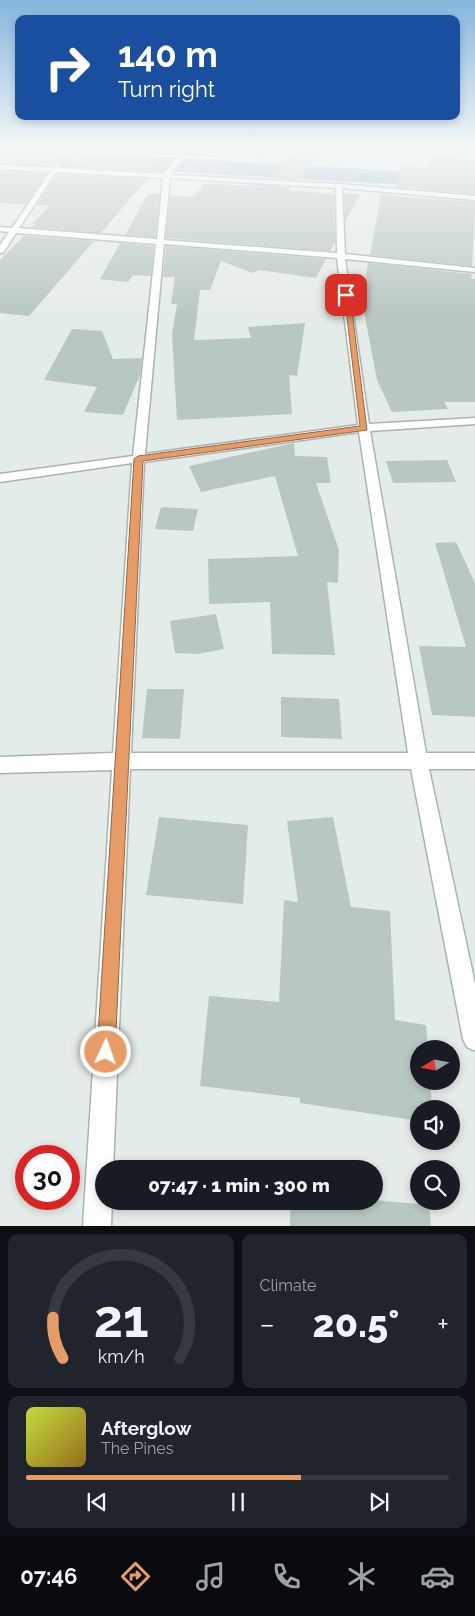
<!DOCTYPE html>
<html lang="en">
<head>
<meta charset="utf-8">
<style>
	:root { --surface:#171b24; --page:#20242c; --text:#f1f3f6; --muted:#9ea1a6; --line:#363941; --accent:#e79c67 }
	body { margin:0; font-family:Raleway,sans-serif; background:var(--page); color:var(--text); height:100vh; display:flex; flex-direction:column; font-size:19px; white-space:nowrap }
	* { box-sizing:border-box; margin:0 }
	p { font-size:16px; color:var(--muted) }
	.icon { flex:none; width:28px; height:28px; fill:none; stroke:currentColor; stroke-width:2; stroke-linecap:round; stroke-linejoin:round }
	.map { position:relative; height:1226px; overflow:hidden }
	.sheet { display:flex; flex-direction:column; gap:8px; padding:8px; background:#0d0f14; flex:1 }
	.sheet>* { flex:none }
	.banner { position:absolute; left:15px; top:15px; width:445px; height:105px; border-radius:10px; box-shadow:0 2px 8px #0003; background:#1a4fa0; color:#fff; overflow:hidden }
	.needle { width:32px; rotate:259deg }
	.controls { position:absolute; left:410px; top:1040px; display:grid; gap:10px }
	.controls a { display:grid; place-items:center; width:50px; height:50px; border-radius:50%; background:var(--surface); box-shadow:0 2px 8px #0003; font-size:25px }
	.speed { position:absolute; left:15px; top:1145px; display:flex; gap:10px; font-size:25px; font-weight:700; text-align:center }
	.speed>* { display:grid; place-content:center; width:65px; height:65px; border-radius:50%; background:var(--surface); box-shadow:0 2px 8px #0003; line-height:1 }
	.speed .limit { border:8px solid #d22; background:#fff; color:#111 }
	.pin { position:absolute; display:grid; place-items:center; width:42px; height:42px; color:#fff; margin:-21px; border-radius:10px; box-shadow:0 2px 8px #0006 }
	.me { position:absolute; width:55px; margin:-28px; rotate:3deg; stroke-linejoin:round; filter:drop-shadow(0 0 4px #0008) }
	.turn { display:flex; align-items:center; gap:18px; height:105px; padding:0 20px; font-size:22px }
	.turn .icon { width:65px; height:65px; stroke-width:2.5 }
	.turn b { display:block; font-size:35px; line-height:42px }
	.big { font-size:38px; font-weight:800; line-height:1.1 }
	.sheet .tile { flex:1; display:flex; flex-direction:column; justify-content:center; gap:8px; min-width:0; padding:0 18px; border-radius:10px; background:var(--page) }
	.sheet .dial { align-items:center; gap:0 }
	.dial svg { height:130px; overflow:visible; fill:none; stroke:var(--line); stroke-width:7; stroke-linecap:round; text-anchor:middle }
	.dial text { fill:var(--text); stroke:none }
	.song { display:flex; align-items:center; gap:15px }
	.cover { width:60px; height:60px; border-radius:8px; background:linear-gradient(135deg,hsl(70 70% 55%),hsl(40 70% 35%)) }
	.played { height:5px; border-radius:2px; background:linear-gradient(90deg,var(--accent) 65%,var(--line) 65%) }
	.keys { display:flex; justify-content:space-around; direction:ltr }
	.heat { display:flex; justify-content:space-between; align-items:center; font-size:28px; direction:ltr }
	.sheet .tiles { flex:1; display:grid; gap:8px; grid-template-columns:1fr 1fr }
	.tile:last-child { grid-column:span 2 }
	.trip { position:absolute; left:95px; top:1160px; width:288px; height:50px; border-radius:25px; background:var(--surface); box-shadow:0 2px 8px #0003; font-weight:800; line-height:50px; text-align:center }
	.tabs { display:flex; height:80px; justify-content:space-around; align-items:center; background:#090b0e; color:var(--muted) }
	.tabs .icon { width:35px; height:35px }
	.tabs .current { color:var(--accent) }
	.tabs b { font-size:22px; color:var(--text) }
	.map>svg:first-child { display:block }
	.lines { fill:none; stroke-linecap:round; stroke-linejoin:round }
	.river { fill:#90b9cc; fill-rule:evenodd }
	.building { fill:#b9c7c3 }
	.minor-casing { stroke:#a7b4b2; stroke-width:3 }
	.minor { fill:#fff; fill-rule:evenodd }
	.route { fill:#e79c67; stroke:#966543 }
</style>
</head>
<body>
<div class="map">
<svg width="475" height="1226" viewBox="0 0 475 1226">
	<rect width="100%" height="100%" fill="#e4ecea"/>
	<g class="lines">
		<path class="river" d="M0 153 179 159 475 175V189L179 172 0 165Z"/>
	</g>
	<g class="building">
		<path d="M84 146H168L165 152 81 148Z"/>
		<path d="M302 146H319L324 151 297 180 269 178Z"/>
		<path d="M0 148 71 155 161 159 153 172 62 166V163L58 161 52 166 0 163Z"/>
		<path d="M433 156 475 160V194L396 187 400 166 426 168Z"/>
		<path d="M0 171 47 174 26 204 0 203Z"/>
		<path d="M57 174 147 179 101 233 32 227 36 224H32L50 205H37Z"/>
		<path d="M204 184 291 187 289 190 334 194 335 242 330 251 166 238 170 195 193 197Z"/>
		<path d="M148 194H160L155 237 125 235Z"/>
		<path d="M344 194H360L345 222Z"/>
		<path d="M381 195 475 202 472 266 370 255Z"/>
		<path d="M24 236 94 241 29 316 0 313V260Z"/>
		<path d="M120 243 154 246 151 276 133 275 128 282 100 279Z"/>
		<path d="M166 246 326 259 316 278 259 270 253 273 221 261 210 290H200L194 340 251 338 248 327 305 323 297 376 289 375 292 414 177 420 172 335 177 304H171L175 277H163Z"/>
		<path d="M368 263 472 274 471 279H475V402H444L448 409 392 412 377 380 362 301Z"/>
		<path d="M72 329 102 331 113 359 142 358 140 375 123 415 84 412 97 387 44 380Z"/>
		<path d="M294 443 295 456 327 457 331 483H316L339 550 338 583 327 582 335 655 272 654 270 602 209 604 208 559 298 556 275 476 201 492 189 466Z"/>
		<path d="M447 460 456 482 393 483 386 461Z"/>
		<path d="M161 507 198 509 193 531 155 529Z"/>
		<path d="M456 542 475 583V717L432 715 419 646 466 647 435 543Z"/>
		<path d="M216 614 224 649 198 654 175 653 170 621Z"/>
		<path d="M147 689H184L180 739 142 738Z"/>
		<path d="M281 697 339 699 342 739 281 737Z"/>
		<path d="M159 817 248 825 243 904 146 895Z"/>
		<path d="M333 817 351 907 390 911 395 1020 426 1025 428 1049H419V1081H430L432 1109H419V1121L300 1103V1098L200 1086 209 996 279 1002 284 900 298 902 287 821Z"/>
		<path d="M374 1200 429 1205 431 1226H290V1201Z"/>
	</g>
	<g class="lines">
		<g class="minor-casing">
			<path id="minor" d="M21 146 180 155 187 146H193L186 155 261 159 264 161 261 163 183 158 171 175 339 184 475 196V200L342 188 345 254 475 268V272L345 259 369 424 475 418V424L370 431 426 753H475V769H429L475 984V1051L467 1047 463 1039 411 769H130L113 1169H104V1201H112L111 1226H83L112 770 0 773V757L113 753 132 463 0 482V474L133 456 156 244 16 233 3 253H0V245L9 232 0 231V227L12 228 50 172 0 169V165L53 168 58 163 61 165 59 168 164 174 177 158 83 153ZM56 172 163 178 157 239 19 228ZM170 178 336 188 337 253 164 240ZM164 244 337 258 358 425 145 454ZM359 432 408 753H131L144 462Z"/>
		</g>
		<use href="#minor" class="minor"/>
	</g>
	<linearGradient id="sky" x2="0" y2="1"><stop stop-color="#85b6dd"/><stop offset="0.46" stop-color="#f3f6f6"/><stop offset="1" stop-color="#f3f6f6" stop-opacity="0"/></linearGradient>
	<rect width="475" height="318" fill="url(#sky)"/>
	<path class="route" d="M344 293 350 295 367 430 143 461 115 1052 112 1058 106 1061 100 1058 97 1052 134 459 138 456 360 426Z"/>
</svg>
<div class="controls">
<a><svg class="needle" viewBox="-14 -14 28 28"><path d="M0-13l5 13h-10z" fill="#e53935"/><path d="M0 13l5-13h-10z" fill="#9ea1a6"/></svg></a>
<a><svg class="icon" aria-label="sound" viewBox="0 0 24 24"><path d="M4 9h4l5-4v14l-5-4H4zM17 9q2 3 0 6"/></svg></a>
<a><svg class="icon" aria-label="search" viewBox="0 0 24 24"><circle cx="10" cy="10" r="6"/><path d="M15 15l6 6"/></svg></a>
</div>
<div class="speed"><div class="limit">30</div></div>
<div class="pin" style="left:346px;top:295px;background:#d93025"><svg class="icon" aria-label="arrive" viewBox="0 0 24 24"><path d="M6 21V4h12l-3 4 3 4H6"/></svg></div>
<svg class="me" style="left:106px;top:1052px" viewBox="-20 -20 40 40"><circle r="17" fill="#e79c67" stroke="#fff" stroke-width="3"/><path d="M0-11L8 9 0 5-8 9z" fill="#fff"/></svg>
<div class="trip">07:47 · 1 min · 300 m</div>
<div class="banner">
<div class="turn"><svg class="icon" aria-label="right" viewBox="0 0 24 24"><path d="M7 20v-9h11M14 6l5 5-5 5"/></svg><div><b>140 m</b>Turn right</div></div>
</div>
</div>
<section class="sheet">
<div class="tiles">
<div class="tile dial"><svg viewBox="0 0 100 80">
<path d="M14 69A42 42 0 1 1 86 69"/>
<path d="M14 69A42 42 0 0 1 8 44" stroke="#e79c67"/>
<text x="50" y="56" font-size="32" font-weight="700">21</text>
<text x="50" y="72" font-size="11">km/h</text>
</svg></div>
<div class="tile"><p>Climate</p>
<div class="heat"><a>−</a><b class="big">20.5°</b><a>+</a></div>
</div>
<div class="tile">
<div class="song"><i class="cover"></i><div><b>Afterglow</b><p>The Pines</p></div></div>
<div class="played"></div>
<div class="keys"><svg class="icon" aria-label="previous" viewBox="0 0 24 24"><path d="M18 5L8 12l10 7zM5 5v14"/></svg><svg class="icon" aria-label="pause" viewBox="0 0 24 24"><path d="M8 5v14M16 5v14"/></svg><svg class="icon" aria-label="next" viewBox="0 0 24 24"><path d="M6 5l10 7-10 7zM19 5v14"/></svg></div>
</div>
</div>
</section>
<nav class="tabs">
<b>07:46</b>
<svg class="icon current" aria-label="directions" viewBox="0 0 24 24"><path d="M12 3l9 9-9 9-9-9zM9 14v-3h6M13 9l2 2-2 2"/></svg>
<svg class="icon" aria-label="music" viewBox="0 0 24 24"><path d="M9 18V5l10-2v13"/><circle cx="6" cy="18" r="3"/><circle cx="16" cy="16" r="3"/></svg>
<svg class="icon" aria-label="phone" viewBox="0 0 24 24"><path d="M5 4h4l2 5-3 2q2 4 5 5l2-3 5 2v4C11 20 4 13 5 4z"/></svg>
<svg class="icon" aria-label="climate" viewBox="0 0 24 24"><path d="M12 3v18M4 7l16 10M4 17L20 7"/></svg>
<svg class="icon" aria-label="car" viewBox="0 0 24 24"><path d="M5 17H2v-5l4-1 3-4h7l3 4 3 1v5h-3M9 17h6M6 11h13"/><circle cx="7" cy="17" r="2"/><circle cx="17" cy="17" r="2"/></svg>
</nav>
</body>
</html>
